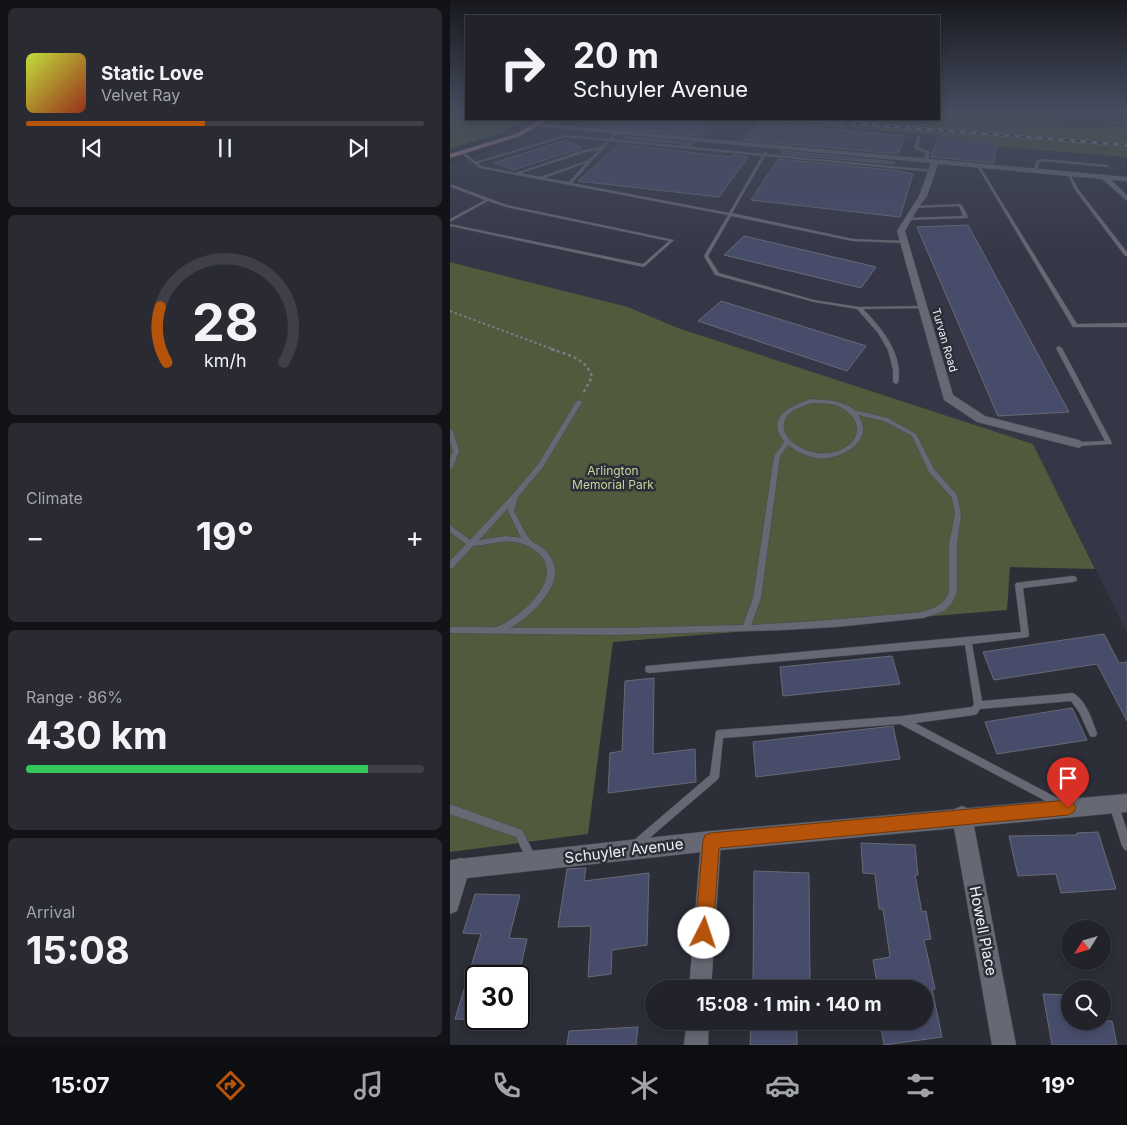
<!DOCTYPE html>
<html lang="en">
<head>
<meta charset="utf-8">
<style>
	:root { --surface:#21222a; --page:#292a32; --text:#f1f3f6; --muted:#a2a4a8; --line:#3e3f47; --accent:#b45309 }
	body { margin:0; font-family:Inter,sans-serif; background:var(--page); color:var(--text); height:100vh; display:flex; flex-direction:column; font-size:19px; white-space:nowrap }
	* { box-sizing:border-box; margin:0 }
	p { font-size:16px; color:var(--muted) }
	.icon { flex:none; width:28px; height:28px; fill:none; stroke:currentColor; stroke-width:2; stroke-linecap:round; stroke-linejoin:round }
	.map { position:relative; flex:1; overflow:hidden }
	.sheet { display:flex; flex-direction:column; gap:8px; padding:8px; background:#121317; width:450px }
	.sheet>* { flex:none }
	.top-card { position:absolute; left:15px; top:15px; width:475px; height:105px; border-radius:0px; box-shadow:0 2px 8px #0003,0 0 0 1px var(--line); background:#21222a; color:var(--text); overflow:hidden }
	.needle { width:32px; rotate:233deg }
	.buttons { position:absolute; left:611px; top:920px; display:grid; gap:10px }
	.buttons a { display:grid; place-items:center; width:50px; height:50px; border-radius:50%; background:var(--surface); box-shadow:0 2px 8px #0003,0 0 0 1px var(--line); font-size:25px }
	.speed { position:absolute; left:15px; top:965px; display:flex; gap:10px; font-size:25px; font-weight:700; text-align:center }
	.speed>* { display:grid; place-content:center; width:65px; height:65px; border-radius:50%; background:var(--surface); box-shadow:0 2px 8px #0003,0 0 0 1px var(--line); line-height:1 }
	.speed .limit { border:2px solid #111; border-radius:8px; background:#fff; color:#111 }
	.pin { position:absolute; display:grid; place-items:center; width:42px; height:42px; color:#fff; margin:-51px -21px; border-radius:50% 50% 50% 0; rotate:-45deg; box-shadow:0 0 5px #0007 }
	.pin .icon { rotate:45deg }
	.me { position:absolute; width:55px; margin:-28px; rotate:4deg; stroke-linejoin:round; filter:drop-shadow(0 0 4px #0008) }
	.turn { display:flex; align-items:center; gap:18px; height:105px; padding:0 25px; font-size:22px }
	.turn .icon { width:65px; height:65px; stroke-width:2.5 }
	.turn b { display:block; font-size:35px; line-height:42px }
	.big { font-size:38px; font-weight:700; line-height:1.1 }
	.sheet .widget { flex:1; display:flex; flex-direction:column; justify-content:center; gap:8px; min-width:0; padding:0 18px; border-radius:8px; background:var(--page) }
	.sheet .dial { align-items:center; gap:0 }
	.dial svg { height:130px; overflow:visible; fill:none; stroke:var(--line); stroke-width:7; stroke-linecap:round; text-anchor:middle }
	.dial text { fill:var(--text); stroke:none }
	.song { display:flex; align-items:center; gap:15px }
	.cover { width:60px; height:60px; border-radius:8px; background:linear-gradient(135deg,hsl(70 70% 55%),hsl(10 70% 35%)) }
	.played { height:5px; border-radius:2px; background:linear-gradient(90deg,var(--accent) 45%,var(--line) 45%) }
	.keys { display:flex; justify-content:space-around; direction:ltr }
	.heat { display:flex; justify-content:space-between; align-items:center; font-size:28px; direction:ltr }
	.charge { height:8px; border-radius:4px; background:linear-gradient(90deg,#34c759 86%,var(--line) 0) }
	.trip { position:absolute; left:195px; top:980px; width:288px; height:50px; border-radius:25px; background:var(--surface); box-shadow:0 2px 8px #0003,0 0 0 1px var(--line); font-weight:700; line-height:50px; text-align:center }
	.tab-bar { display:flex; height:80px; justify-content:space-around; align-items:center; background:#0d0e11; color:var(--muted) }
	.tab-bar .icon { width:35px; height:35px }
	.tab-bar .current { color:var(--accent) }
	.tab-bar b { font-size:22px; color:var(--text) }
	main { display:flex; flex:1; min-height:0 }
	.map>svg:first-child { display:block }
	.built { fill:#353747 }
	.green { fill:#505a3d }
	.building { fill:#474c6b; stroke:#686a75 }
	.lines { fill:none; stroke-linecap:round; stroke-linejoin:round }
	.service-casing { stroke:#494b53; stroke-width:1 }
	.minor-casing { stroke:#494b53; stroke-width:1 }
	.secondary-casing { stroke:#494b53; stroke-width:1 }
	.primary-casing { stroke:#494b53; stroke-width:1 }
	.path-far1 { stroke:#7b7d85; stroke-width:2; stroke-dasharray:2.5 2.5; stroke-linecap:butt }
	.path { stroke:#7b7d85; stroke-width:2.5; stroke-dasharray:3 3; stroke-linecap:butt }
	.service { fill:#666873; fill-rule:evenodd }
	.minor { fill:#666873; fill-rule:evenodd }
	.secondary { fill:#666873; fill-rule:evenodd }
	.primary { fill:#b38591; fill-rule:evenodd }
	.rail-casing { stroke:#90929a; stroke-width:3 }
	.rail { stroke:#2c2e38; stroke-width:2; stroke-dasharray:5.5; stroke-linecap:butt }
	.route { fill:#b45309; stroke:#753606 }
	.labels { text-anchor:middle; stroke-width:5; stroke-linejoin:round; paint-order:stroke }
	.far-street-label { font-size:11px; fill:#eff1f7; stroke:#2c2e38 }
	.park-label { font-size:12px; fill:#c4d79c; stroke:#2c2e38 }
	.near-street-label { font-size:15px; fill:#eff1f7; stroke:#2c2e38 }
</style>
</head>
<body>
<main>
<section class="sheet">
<div class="widget">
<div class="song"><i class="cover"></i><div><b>Static Love</b><p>Velvet Ray</p></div></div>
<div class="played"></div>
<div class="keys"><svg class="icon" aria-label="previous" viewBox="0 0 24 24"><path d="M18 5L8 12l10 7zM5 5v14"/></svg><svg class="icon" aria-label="pause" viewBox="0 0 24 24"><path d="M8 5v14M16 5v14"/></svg><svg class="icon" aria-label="next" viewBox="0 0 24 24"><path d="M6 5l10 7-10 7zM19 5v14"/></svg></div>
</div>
<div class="widget dial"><svg viewBox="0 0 100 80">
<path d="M14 69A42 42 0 1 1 86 69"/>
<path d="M14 69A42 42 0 0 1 10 35" stroke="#b45309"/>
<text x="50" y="56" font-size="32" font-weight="700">28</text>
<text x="50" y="72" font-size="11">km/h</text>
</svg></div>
<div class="widget"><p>Climate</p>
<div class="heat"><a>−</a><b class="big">19°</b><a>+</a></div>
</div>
<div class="widget"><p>Range · 86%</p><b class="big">430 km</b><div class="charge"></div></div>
<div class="widget"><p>Arrival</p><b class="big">15:08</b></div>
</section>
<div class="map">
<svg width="677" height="1045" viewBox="0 0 677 1045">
	<rect width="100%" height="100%" fill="#2c2e38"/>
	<g class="built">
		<path d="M596 111H677V125L618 127Z"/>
		<path d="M104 119H296L481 133 543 142 544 146 677 157V632L583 444 228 328 178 307 0 262V164L81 137Z"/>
	</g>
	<g class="green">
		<path d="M0 111H16V119H79L50 133 0 149Z"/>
		<path d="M489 111H596L618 127 677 125V157L543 146V142C461 130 378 128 296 119H489Z"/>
		<path d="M0 262 178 307 228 328 583 444 645 569 560 567 557 610 163 642 138 834 0 852Z"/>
	</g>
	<g class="building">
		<path d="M149 119H248L264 120 250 136 149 127Z"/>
		<path d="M309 122 455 136 448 154 294 140Z"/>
		<path d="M177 137 244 143 242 145 175 138Z"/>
		<path d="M488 137 547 143 544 163 481 157Z"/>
		<path d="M116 140 132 148 63 170 44 163Z"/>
		<path d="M169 144 281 157 283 155 298 157 269 197 128 181Z"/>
		<path d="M333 151 445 162 444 164 332 154Z"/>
		<path d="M328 159 442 170 463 174 450 217 301 200Z"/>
		<path d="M518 225 619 412 548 416 467 227Z"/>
		<path d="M294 236 426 267 411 288 274 255Z"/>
		<path d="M271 301 416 346 397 371 248 321Z"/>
		<path d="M654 634 669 663 677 662V721L647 664 544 680 533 652Z"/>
		<path d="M442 656 450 684 333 696 330 667Z"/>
		<path d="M204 678 203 754 245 749 246 782 158 793 160 753 172 751 175 681Z"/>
		<path d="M622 708 637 740 547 754 535 722Z"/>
		<path d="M443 726 450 759 306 777 303 742Z"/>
		<path d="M648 832 666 889 611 893 606 874 568 876 559 836 627 835V833Z"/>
		<path d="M411 843 465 845 468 875H465L472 912 476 911 481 939 474 940 485 989H482L492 1037 434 1045 430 1021H474V989H428L423 960 440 957 433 909H429L425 874 413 873Z"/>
		<path d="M136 868 134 881 199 873 197 945 162 950 161 974 138 977 141 926 108 927 117 869Z"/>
		<path d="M304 871 359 873 360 984 303 985Z"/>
		<path d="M25 894 70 895 59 938 77 939 70 970 58 969 56 976H26V1020L5 1019 31 934 13 933Z"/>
		<path d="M593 994 620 995V1021H662L667 1045H602Z"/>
		<path d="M301 1021H347V1045H300Z"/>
		<path d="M188 1027 186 1045H117L119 1031Z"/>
	</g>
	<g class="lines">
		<g class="service-casing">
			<g id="service">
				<path d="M645 111H647C654 125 664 122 677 122V124C663 124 651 126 645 111Z"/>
				<path d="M166 131 169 132 162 139 313 154 315 152 317 153 316 154 483 170V172H482L315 156 282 213 403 239 455 241 457 242 455 243 403 241 281 216 258 256 269 273 364 300 409 307 475 306V307L473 308 413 309C432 328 454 355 448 383L446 384 443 382V370L438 350 428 333 407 309 364 302 265 275 254 256 278 215 30 168 11 153 14 152 26 162 116 135 159 139ZM116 137 157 141 151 147 134 150 66 173 31 166 28 163ZM160 141 312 156 279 213 122 183ZM149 150 139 160 90 177 71 173 136 152ZM136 163 119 182 95 178Z"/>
				<path d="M469 136 471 137 468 147 480 152 477 162 474 161 476 153 464 148 467 137Z"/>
				<path d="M593 159 657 165 659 166 657 167 593 161 589 163 587 170 584 171 586 161Z"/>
				<path d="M526 164 529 165 627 324 677 323V327H623Z"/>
				<path d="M617 172H619L628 189 677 252V256H675L625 190Z"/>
				<path d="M1 185H3L57 205 224 240 194 267 0 226V224L193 264 219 241 56 207 38 201 0 222V219L35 200 1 187Z"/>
				<path d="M510 204 512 205 518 217 517 218 458 220 456 219 458 218 513 216 509 206 464 208 462 207 464 206Z"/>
				<path d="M609 346 612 348 662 443 661 444 629 446 626 444 629 442 655 441 606 348Z"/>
				<path d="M361 399 385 401 399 406 404 410 438 418 466 434 484 469 507 495 511 514 507 544V592L502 603 494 611 473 618 386 627 333 630 166 635 0 633V627C10 627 20 627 31 627 35 627 42 628 46 627 53 625 60 620 66 616 87 601 114 569 83 549 80 547 76 545 73 544 57 538 39 545 23 546L3 568 0 569V561L16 544 0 532V525L20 540 63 494 89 463 126 402 129 400 132 402 93 467 68 497 64 511C69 520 73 530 79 538 82 543 90 545 94 549 98 552 101 558 103 562 114 586 79 618 60 628H166L293 625 303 598 324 456 334 442C333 439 329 435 328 431 323 412 347 404 361 399ZM362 403C369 403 377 403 385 405 405 411 417 433 396 447 364 468 311 432 344 410 349 407 356 405 362 403ZM408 415 434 421 462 436 479 472 502 498 505 514 499 544V592C493 606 486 607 473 612L368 621 301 625 311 598 330 456 338 445C349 454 365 460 379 458 399 454 424 438 408 415ZM59 507 58 511 71 538 56 536 29 540Z"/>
				<path d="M0 429 3 431 9 451 3 467 0 469V459L3 451 0 441Z"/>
				<path d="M623 576 626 577 627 579 626 581 623 582 573 588 579 635 578 637 522 644 532 701 623 693C636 700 642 720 647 733L646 736 643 737 640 736 629 712 621 701 530 709 527 714 524 715 465 723 615 802 617 805 615 808 612 810 609 808 450 724 273 738 269 777 267 780 189 847 186 849 183 847 181 844 183 841 260 775 266 731 269 730 452 716 522 707 524 704 515 645 199 673 196 672 195 669 196 666 571 632 565 585 566 583Z"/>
				<path d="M664 799 667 801 677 830V851L674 849 672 846 659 804 661 801Z"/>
				<path d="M0 804 72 830 87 859 86 863 82 864 78 863 66 837 0 814Z"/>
			</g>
		</g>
		<g class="minor-casing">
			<g id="minor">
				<path d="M86 123 677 177V181L661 180 677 195V201L652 179 488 164 477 196 468 208 455 231 503 395 535 416 629 440 635 444 629 448 527 422 494 400 447 231 469 196 481 163 84 126Z"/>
				<path d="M512 806 519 809 522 816 566 1045H542L502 816 505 809Z"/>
				<path d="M261 831 268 834 271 841 261 989H239L251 841 254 834Z"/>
				<path d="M10 858 17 861 20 868 7 911 0 914V868L3 861Z"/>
				<path d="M237 1021H259L258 1045H234Z"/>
			</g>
		</g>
		<g class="secondary-casing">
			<path id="secondary" d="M677 794V812L261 851 0 880V860L261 831Z"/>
		</g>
		<g class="primary-casing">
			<path id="primary" d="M92 119H99L70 136 0 158V154L66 134Z"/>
		</g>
		<path class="path-far1" d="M0 311 105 350"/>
		<path class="path" d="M101 349C118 355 136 358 142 377L132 395"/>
		<use href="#service" class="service"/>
		<use href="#minor" class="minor"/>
		<use href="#secondary" class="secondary"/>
		<use href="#primary" class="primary"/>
		<g class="rail-casing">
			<path id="rail" d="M351 119 677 145"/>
		</g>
		<use href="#rail" class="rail"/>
	</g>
	<linearGradient id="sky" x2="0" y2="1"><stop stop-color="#18191f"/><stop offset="0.43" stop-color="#454c5e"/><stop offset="1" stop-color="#454c5e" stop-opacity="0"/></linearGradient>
	<rect width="677" height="257" fill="url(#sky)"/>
	<path class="route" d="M618 800 623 802 626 808 623 813 618 815 269 848 263 933 260 939 254 942 248 939 245 933 253 841 255 835 261 833Z"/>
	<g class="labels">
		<g class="far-street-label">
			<text transform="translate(495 340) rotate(74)" y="4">Turvan Road</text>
		</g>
		<g class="park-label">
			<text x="163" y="475">Arlington<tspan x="163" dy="14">Memorial Park</tspan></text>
		</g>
		<g class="near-street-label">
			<text transform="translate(174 851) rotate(-7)" y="5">Schuyler Avenue</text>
			<text transform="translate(533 931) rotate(79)" y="5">Howell Place</text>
		</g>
	</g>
</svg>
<div class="buttons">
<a><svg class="needle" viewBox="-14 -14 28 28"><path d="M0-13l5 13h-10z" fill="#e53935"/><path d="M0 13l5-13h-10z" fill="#a2a4a8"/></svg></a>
<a><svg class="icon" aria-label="search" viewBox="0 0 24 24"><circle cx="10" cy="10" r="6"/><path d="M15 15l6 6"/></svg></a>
</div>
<div class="speed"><div class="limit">30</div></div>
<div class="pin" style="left:618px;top:808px;background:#d93025"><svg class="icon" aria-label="arrive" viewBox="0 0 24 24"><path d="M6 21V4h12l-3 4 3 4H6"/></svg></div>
<svg class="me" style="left:254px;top:933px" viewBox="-20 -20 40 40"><circle r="19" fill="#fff"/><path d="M0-13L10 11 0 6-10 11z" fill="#b45309"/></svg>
<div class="trip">15:08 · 1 min · 140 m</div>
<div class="top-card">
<div class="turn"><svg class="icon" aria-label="right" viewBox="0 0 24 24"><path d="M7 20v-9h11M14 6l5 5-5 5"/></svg><div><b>20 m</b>Schuyler Avenue</div></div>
</div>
</div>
</main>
<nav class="tab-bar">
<b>15:07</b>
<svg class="icon current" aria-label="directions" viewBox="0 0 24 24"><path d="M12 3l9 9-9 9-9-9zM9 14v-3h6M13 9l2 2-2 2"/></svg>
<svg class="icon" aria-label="music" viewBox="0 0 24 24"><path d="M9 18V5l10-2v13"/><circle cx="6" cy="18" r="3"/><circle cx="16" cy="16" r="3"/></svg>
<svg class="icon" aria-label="phone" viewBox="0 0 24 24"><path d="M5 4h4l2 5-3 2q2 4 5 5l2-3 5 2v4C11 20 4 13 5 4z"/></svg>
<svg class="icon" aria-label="climate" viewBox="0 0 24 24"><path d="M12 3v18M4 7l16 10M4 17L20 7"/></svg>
<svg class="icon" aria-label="car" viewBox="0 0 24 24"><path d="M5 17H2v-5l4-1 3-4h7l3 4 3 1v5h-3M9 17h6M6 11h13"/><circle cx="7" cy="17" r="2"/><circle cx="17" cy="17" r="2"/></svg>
<svg class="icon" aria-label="filters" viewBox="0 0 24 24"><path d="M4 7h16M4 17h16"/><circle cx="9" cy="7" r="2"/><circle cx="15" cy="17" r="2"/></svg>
<b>19°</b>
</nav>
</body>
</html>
